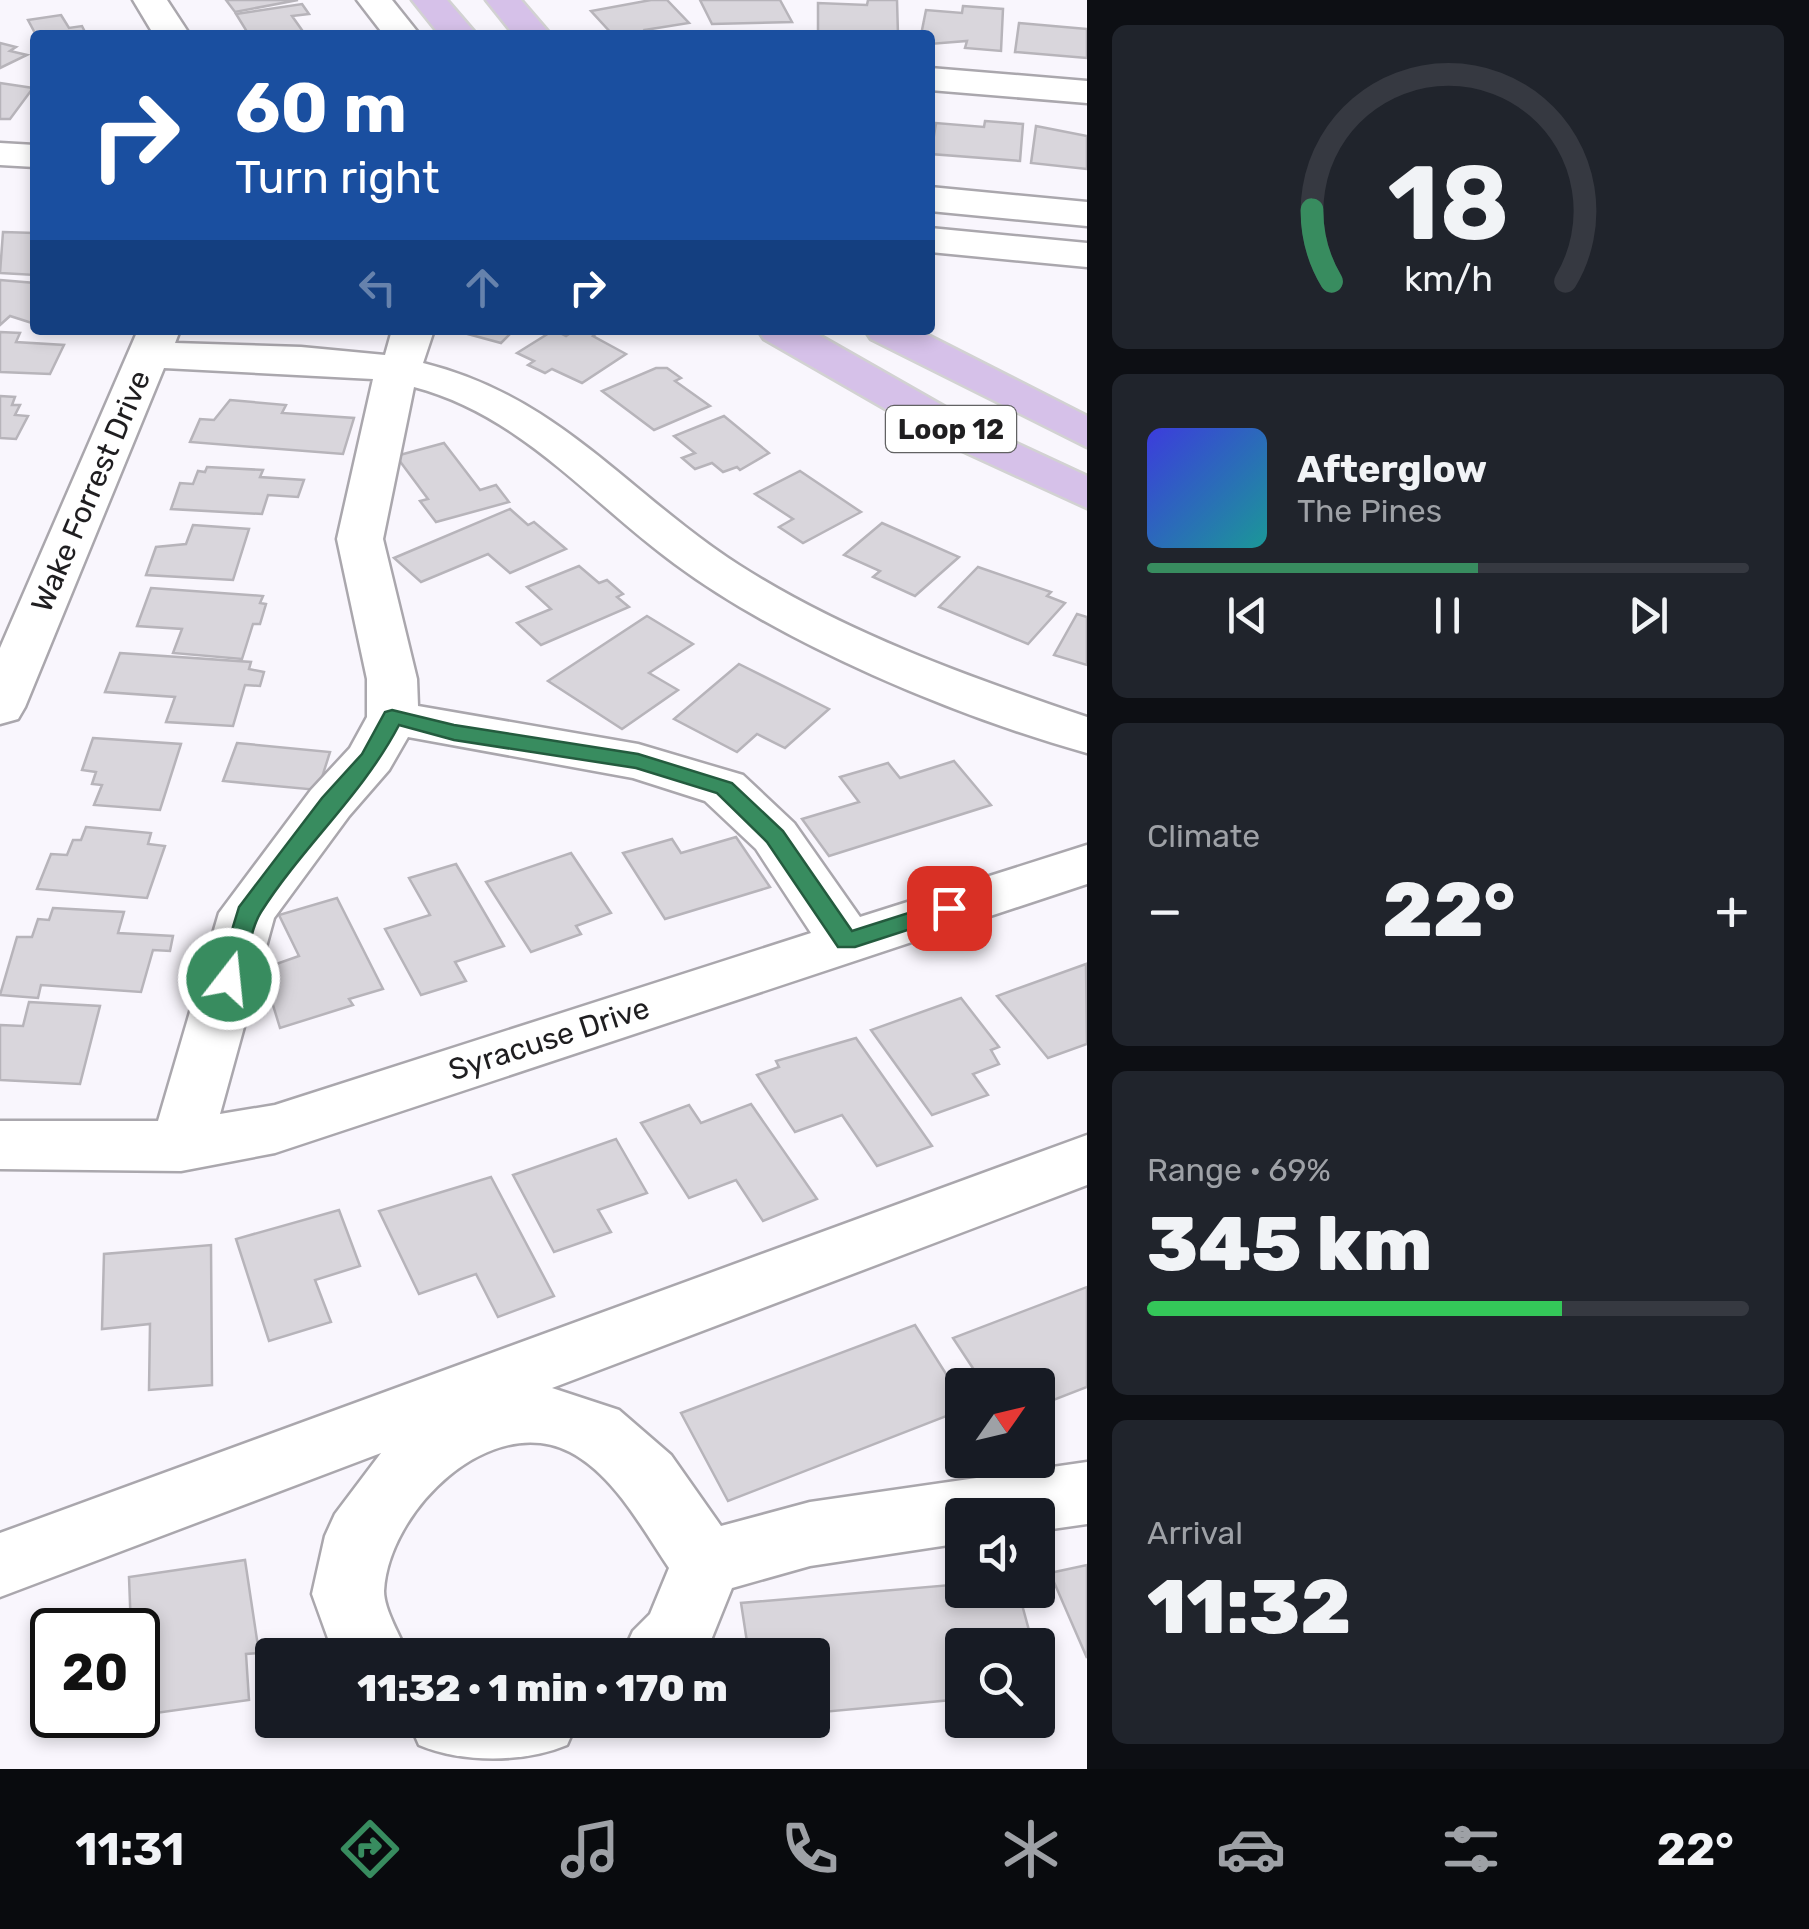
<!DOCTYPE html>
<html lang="en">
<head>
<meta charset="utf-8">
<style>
	:root { --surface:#171b24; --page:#20242c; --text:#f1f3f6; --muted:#9ea1a6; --line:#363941; --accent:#388c5f }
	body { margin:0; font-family:Rubik,sans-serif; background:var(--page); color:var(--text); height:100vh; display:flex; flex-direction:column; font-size:38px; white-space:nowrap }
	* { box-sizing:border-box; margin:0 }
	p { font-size:32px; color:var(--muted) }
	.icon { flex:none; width:55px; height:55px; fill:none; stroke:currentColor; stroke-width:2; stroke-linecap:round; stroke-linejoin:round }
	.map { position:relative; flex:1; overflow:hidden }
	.details { display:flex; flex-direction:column; gap:25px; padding:25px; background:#0d0f14; width:722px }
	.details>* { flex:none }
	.banner { position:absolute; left:30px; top:30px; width:905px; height:305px; border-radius:10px; box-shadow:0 5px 15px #0003; background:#1a4fa0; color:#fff; overflow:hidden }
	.needle { width:65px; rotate:56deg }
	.controls { position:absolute; left:945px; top:1368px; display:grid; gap:20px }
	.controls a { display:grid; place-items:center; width:110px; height:110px; border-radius:10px; background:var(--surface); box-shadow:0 5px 15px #0003; font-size:50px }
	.speed { position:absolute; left:30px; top:1608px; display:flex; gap:20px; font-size:50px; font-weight:700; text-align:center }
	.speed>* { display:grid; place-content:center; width:130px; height:130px; border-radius:50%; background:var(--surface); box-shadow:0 5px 15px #0003; line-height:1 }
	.speed .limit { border:5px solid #111; border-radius:15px; background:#fff; color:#111 }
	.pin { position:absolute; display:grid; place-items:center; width:85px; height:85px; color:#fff; margin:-42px; border-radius:20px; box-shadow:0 5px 15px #0006 }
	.me { position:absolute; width:110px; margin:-55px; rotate:16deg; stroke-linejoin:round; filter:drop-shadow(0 0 8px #0008) }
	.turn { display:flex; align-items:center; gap:35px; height:210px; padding:0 40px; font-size:45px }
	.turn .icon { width:130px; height:130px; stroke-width:2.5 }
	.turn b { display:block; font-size:70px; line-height:85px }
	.lanes { display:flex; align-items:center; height:95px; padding:0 40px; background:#0003; justify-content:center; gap:50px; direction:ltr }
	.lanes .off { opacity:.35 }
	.big { font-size:75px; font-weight:800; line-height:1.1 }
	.details .tile { flex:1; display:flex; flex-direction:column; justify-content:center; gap:15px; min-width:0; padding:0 35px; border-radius:15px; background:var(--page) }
	.details .dial { align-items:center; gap:0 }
	.dial svg { height:260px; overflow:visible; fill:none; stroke:var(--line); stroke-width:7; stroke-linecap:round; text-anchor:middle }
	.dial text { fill:var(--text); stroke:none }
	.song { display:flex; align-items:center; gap:30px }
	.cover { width:120px; height:120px; border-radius:15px; background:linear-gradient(135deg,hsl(240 70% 55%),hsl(180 70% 35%)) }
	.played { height:10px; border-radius:5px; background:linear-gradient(90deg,var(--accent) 55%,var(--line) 55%) }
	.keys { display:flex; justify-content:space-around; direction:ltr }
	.heat { display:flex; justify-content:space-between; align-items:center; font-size:55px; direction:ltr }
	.charge { height:15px; border-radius:8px; background:linear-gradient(90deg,#34c759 69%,var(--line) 0) }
	.trip { position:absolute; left:255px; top:1638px; width:575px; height:100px; border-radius:10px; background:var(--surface); box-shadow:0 5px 15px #0003; font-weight:800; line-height:100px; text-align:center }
	.dock { display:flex; height:160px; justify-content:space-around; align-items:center; background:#090b0e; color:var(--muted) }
	.dock .icon { width:70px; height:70px }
	.dock .current { color:var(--accent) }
	.dock b { font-size:45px; color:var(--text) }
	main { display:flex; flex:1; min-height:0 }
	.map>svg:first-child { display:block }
	.building { fill:#d9d6dc; stroke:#b7b4ba; stroke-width:2.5 }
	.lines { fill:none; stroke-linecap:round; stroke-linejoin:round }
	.minor-casing { stroke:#aaa7ad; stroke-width:5 }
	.major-casing { stroke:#d2d2d2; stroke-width:5 }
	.minor { fill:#fff; fill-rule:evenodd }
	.major { fill:#d6c1e9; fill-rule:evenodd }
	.route { fill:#388c5f; stroke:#245b3e; stroke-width:2.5 }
	.labels { text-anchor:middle; stroke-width:8; stroke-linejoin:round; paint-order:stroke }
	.shield { fill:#fff; stroke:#626263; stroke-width:2.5 }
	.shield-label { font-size:28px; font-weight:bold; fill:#1f1e20 }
	.street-label { font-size:30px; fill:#1f1e20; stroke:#fff }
</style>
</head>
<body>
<main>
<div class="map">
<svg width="1087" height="1769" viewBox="0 0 1087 1769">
	<rect width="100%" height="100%" fill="#f9f6fd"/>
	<g class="building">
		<path d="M226 0H298L235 12Z"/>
		<path d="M651 0H667L689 23 645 30 649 35H613L591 11Z"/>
		<path d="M700 0H780L792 22 712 24Z"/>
		<path d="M868 0H897L898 35 818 31V3L867 5Z"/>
		<path d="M302 4 309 14 292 16 304 33 294 35H249L236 14Z"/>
		<path d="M963 6 1003 9 1001 51 965 48 967 41 930 44V35H921L926 10 962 13Z"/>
		<path d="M61 15 69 28 82 26 86 34 95 35H36L28 20Z"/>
		<path d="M1019 23 1087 29V58L1015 52Z"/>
		<path d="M0 43 16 47 10 51 27 55 0 68Z"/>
		<path d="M0 83 33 88 10 119H0Z"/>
		<path d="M985 121 1023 124 1020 161 931 154 936 123 984 127Z"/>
		<path d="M1036 126 1087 136V169L1031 163Z"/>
		<path d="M3 232 35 233V275L0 273Z"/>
		<path d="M0 280 35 283V324L10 316 0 325Z"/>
		<path d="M453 330H514L501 343Z"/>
		<path d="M554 330 566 336 575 330H601L593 336 626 354 582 383 552 369 545 373 528 365 534 361 517 353Z"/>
		<path d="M0 332 20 333 16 342 64 345 50 374 0 372Z"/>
		<path d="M656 368H667L681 378 675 381 710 406 654 430 602 391Z"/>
		<path d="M0 396 15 397 12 405H20L15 415 28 416 16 439 0 438Z"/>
		<path d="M230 400 286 405 282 413 354 418 343 454 190 442 200 419 214 420Z"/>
		<path d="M724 416 769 453 740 470 737 467 723 472 712 463 695 469 682 458 695 453 674 436Z"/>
		<path d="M444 443 480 490 496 485 509 502 436 522 420 501 428 499 396 456Z"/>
		<path d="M207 467 263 470 260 477 304 480 298 497 268 495 262 514 171 509 180 483 193 484 198 471 205 472Z"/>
		<path d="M800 471 861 512 803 543 779 527 793 519 755 494Z"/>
		<path d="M510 509 528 525 534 522 566 549 510 573 488 554 421 582 394 558Z"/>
		<path d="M882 523 959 557 915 596 873 577 880 571 844 555Z"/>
		<path d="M193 525 249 529 233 580 146 575 156 547 186 544Z"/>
		<path d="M579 566 599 583 607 580 623 594 617 597 629 607 541 645 517 623 551 609 527 587Z"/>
		<path d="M978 567 1051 592 1047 596 1065 603 1028 644 939 607Z"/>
		<path d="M151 588 263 596 260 603 266 604 260 624H253L242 659 173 653 182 629 137 626Z"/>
		<path d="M1077 614 1087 617V665L1054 655Z"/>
		<path d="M647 616 693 644 649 673 678 690 622 729 548 681Z"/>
		<path d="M120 653 251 662 249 669 264 672 260 686 245 685 233 726 166 722 175 697 105 692Z"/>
		<path d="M739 664 829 709 785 748 757 734 737 752 674 719Z"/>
		<path d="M93 738 181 744 160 810 94 805 102 785 92 784 96 772 82 770Z"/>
		<path d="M237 743 330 752 318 790 223 781Z"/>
		<path d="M954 761 991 805 829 856 802 819 859 802 840 777 888 763 900 778Z"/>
		<path d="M86 827 151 833 148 844 165 846 147 898 37 889 51 854 67 855 73 840H81Z"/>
		<path d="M736 837 770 887 665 919 623 853 672 839 681 853Z"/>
		<path d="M571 853 611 913 576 926 581 934 531 952 486 882Z"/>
		<path d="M456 864 504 946 455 962 466 981 421 995 385 929 430 915 409 878Z"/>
		<path d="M337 898 383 989 349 999 353 1005 280 1028 262 969 299 956 279 915Z"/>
		<path d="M53 908 124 912 118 933 173 936 170 951 153 950 141 992 41 985 38 998 0 995 17 937H32L38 919 49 920Z"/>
		<path d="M1086 964 1087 1044 1048 1058 997 996Z"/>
		<path d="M961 998 999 1047 991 1050 999 1064 973 1074 988 1095 932 1115 871 1030Z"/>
		<path d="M29 1002 100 1006 80 1084 0 1080V1025L23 1026Z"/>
		<path d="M856 1038 932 1146 877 1166 842 1115 795 1132 757 1075 779 1067 776 1061Z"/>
		<path d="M751 1104 817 1199 763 1221 736 1180 689 1198 641 1123 689 1105 701 1123Z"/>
		<path d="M616 1139 647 1193 598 1210 611 1232 554 1252 513 1175Z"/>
		<path d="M491 1177 554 1296 498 1317 476 1274 419 1294 379 1211Z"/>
		<path d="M339 1210 360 1266 315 1280 331 1322 269 1341 236 1239Z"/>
		<path d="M211 1245 212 1385 149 1390 150 1324 102 1329 104 1254Z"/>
		<path d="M1087 1287V1387L1038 1406V1385H984L953 1338Z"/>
		<path d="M915 1325 962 1399V1410L728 1501 681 1413Z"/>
		<path d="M245 1560 259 1653 246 1654 249 1700 134 1716 138 1715V1630H131L129 1577Z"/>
		<path d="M1087 1565V1658L1050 1573Z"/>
		<path d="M962 1584V1590H1018L1033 1645H962V1699L812 1713V1655H749L741 1603Z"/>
	</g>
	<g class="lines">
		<g class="minor-casing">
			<g id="minor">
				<path d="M133 0H167L190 35H154Z"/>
				<path d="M357 0H392L420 35H384Z"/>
				<path d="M930 68 1087 81V103L930 90Z"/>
				<path d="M0 143 35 145V167L0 165Z"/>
				<path d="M930 187 1087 202V226L930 211Z"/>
				<path d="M930 228 1087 243V267L930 252Z"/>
				<path d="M138 330H180L175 343 301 347 385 355 392 330H434L423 363C560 397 626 492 739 565 845 633 969 677 1087 717V753C957 717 783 644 675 564 589 501 521 415 414 387L383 539 417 679 418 706 638 744 743 775 794 823 860 917 1087 845V884L275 1153 181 1171 0 1169V1121H158L219 913 311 790 350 748 367 717V679L337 539 373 379 164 368 25 707 18 719 0 724V648ZM408 737 633 778 705 801 756 849 811 933 275 1105 220 1114 274 918 349 816 389 770Z"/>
				<path d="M1087 1135V1185L552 1388 619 1410 671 1455 721 1526 810 1502 1087 1462V1524L1038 1531V1515H962V1543L810 1566 732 1588 705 1655H622L633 1631 650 1614 669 1568C642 1528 614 1475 570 1452 489 1411 388 1512 384 1591 384 1610 401 1637 408 1655H334L312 1594 325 1536 335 1514 381 1453 0 1597V1533Z"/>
				<path d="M408 1720H578L567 1745C524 1763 462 1763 419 1745Z"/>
			</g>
		</g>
		<g class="major-casing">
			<g id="major">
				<path d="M412 0H447L477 35H440Z"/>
				<path d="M486 0H521L551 35H514Z"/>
				<path d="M758 330H810L975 424 1087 476V508L943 442 764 339Z"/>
				<path d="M865 330H918L1087 416V447L871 339Z"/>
			</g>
		</g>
		<use href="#minor" class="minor"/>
		<use href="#major" class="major"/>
	</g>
	<path class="route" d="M392 710 454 725 638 754 732 783 783 831 852 931 949 900 961 908 957 914 855 947H838L767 842 717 793 636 768 454 740 399 725C363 794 303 846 261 912 248 933 249 963 237 985H221L217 979 239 907 322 798 362 754 385 712Z"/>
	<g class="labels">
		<rect class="shield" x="886" y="406" width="130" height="46" rx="8"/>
		<g class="shield-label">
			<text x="951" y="439">Loop 12</text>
		</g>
		<g class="street-label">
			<text transform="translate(91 491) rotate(-67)" y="10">Wake Forrest Drive</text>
			<text transform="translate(549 1039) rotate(-18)" y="10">Syracuse Drive</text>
		</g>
	</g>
</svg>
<div class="controls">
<a><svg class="needle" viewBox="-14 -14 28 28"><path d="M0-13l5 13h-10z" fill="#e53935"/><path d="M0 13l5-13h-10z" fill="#9ea1a6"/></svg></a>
<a><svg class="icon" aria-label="sound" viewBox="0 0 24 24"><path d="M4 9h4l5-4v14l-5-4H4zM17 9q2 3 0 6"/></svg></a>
<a><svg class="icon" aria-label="search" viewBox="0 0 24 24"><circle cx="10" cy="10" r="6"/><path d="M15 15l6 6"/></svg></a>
</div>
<div class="speed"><div class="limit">20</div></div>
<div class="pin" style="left:949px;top:908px;background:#d93025"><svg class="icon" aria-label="arrive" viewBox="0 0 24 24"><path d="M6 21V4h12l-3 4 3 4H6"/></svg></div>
<svg class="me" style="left:229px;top:979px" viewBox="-20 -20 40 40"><circle r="17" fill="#388c5f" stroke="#fff" stroke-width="3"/><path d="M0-11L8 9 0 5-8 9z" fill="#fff"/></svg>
<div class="trip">11:32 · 1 min · 170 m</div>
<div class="banner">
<div class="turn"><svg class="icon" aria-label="right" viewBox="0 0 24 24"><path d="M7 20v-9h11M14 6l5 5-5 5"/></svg><div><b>60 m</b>Turn right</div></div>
<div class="lanes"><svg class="icon off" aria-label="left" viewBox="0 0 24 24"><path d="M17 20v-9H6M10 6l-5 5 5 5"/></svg><svg class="icon off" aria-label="ahead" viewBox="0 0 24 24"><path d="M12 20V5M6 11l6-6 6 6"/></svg><svg class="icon" aria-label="right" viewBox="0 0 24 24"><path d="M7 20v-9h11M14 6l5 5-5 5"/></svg></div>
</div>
</div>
<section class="details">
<div class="tile dial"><svg viewBox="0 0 100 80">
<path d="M14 69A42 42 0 1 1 86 69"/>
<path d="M14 69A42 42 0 0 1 8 47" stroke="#388c5f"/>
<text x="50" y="56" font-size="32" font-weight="700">18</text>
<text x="50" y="72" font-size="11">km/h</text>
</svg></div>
<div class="tile">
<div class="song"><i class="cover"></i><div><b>Afterglow</b><p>The Pines</p></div></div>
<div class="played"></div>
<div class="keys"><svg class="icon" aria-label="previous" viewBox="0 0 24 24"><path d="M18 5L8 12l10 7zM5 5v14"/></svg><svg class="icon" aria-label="pause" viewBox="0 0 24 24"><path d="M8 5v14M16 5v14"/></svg><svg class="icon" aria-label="next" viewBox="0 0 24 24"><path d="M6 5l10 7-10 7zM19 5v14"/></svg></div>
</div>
<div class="tile"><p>Climate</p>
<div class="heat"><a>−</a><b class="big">22°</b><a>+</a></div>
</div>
<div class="tile"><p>Range · 69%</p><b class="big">345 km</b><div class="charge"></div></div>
<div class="tile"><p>Arrival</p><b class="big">11:32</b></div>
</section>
</main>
<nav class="dock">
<b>11:31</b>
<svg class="icon current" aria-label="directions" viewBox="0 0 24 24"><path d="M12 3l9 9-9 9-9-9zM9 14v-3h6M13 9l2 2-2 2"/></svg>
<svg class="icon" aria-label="music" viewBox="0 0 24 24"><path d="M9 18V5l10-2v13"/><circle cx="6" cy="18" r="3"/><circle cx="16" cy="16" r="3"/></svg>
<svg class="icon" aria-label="phone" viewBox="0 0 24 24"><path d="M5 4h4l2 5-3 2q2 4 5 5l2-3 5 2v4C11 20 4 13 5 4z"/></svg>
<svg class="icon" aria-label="climate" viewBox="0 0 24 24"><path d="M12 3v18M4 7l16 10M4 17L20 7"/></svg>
<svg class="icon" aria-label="car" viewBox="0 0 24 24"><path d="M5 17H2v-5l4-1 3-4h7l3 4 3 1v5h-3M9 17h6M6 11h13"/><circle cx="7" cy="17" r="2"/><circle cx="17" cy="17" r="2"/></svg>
<svg class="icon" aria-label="filters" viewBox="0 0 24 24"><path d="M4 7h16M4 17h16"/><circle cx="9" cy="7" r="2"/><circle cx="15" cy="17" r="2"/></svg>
<b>22°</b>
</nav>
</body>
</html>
